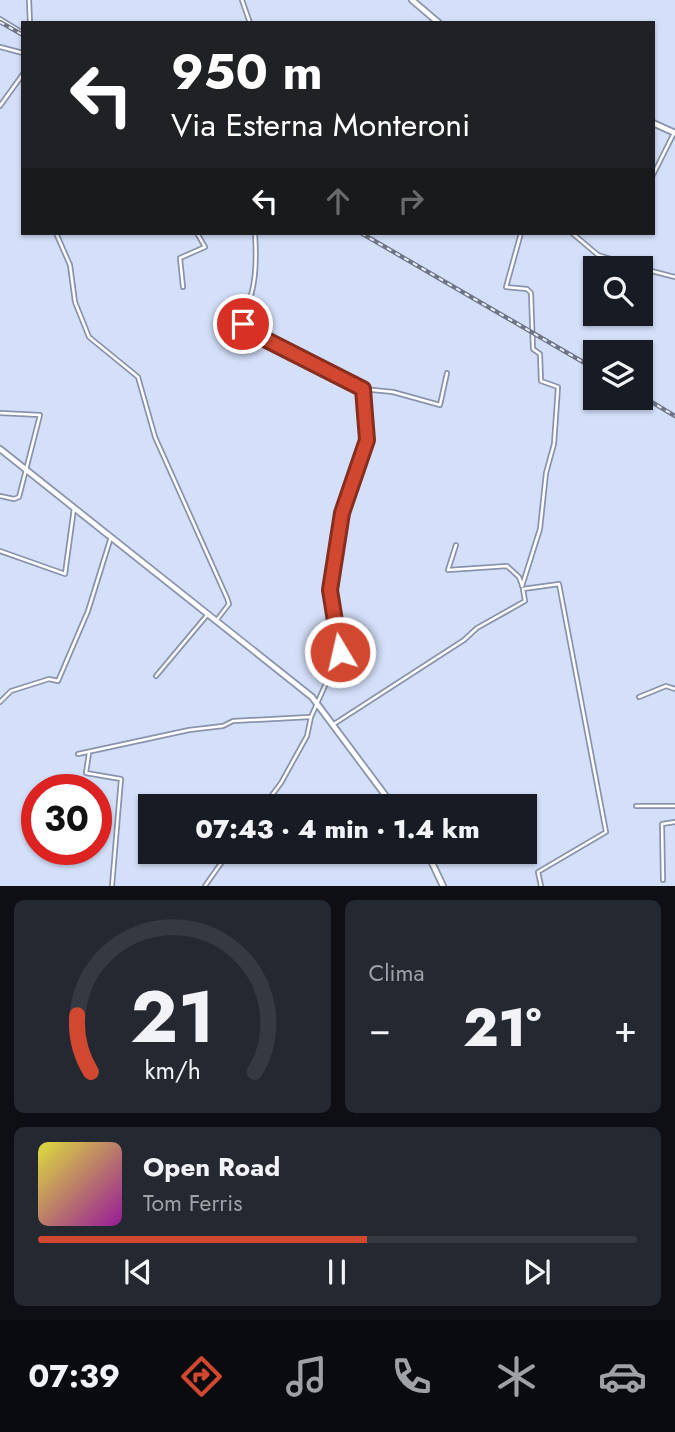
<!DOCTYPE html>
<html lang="it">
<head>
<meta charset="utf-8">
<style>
	:root { --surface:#171b24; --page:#242831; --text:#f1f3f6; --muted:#9ea1a6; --line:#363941; --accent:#d2472f }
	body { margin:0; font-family:Jost,sans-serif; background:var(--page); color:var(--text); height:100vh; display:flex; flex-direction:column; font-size:26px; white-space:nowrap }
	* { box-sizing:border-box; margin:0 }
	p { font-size:23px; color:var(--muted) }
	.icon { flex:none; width:38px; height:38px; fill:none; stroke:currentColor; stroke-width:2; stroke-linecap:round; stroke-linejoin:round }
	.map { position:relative; height:886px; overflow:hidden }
	.sheet { display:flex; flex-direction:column; gap:14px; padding:14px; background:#0d0f14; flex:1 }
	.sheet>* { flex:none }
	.guide { position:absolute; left:21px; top:21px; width:634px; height:214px; border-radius:0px; box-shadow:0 2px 5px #0004; background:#202124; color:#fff; overflow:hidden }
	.buttons { position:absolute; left:583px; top:256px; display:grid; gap:14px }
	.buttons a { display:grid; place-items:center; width:70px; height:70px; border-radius:0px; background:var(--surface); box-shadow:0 2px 5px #0004; font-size:35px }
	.speed { position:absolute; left:21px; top:774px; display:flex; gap:14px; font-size:35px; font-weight:700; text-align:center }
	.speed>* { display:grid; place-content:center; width:91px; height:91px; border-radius:50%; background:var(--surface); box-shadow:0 2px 5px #0004; line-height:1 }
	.speed .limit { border:10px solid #d22; background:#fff; color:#111 }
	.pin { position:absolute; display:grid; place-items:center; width:60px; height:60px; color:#fff; margin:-30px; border:4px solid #fff; border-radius:50%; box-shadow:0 2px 7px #0007 }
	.me { position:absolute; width:77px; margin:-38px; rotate:351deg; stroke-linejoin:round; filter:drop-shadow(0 0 5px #0008) }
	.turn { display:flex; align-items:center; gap:24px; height:147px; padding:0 35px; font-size:32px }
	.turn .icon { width:91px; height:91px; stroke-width:2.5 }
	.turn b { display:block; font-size:49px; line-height:60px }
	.lanes { display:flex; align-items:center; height:66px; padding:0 35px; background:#0003; justify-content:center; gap:35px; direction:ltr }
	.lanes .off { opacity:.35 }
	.big { font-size:52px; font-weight:800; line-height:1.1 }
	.sheet .widget { flex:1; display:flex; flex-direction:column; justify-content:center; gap:10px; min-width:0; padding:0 24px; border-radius:10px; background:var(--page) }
	.sheet .dial { align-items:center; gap:0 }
	.dial svg { height:182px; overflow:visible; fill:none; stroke:var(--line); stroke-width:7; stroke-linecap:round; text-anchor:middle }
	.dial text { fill:var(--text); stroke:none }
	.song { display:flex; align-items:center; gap:21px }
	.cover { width:84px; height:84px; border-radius:10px; background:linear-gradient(135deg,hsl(60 70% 55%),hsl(300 70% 35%)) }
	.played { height:7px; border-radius:4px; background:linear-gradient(90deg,var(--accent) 55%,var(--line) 55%) }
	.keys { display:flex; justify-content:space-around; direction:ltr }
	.heat { display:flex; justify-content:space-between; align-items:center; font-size:38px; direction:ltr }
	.sheet .tiles { flex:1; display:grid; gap:14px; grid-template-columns:1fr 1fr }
	.widget:last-child { grid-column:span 2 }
	.trip { position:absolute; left:138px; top:794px; width:399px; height:70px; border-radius:0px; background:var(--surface); box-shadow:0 2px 5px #0004; font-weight:800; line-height:70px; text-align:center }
	.menu { display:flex; height:112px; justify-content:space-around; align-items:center; background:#090b0e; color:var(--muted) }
	.menu .icon { width:49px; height:49px }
	.menu .on { color:var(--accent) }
	.menu b { font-size:32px; color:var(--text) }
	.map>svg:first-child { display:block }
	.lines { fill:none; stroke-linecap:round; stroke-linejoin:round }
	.minor-casing { stroke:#8994ac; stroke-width:6 }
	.tertiary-casing { stroke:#8994ac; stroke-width:8 }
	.minor { stroke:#fff; stroke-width:2.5 }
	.tertiary { stroke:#fff; stroke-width:4.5 }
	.rail-casing { stroke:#6e7586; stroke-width:4.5 }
	.rail { stroke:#e6edfd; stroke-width:2; stroke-dasharray:5; stroke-linecap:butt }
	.route-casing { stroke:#882e1f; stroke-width:18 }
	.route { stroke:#d2472f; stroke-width:12 }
</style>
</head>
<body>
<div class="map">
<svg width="675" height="886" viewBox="0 0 675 886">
	<rect width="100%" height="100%" fill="#d4e0fa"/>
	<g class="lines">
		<g class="minor-casing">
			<g id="minor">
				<path d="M29 0 30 23"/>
				<path d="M242 0 250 23"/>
				<path d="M0 19 23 33"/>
				<path d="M0 47 23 53"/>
				<path d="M0 106 23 74"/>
				<path d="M653 175 674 133"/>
				<path d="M56 233 70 265 75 302 89 337 138 377 155 437 227 598 229 604 216 621"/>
				<path d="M255 233C257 265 256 289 243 318L247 330 332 372 344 382 363 389 393 392 440 405 447 373"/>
				<path d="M521 233 506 287 527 289 531 293 533 349 540 354 541 381 558 387 554 444 546 473 540 529 522 586"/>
				<path d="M572 233 598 255 640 268"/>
				<path d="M640 268 675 277"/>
				<path d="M183 287 180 258 205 247 197 233"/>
				<path d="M0 413 40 415 19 497 14 499 0 496"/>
				<path d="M456 545 448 570 507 566 519 577 522 585"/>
				<path d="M0 551 65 574 74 508"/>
				<path d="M156 676 208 614"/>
				<path d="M639 697 666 686 675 689"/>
				<path d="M0 702 11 691 49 679 58 681 88 611 111 537"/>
				<path d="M334 724 464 640 477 628 525 601 523 589 559 584 606 832 538 872 541 886"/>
				<path d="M89 753 86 773 121 779 112 886"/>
				<path d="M78 754 189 730 223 726 233 721 310 717"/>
				<path d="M636 806H675"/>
				<path d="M263 807 281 783 307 736 311 717 340 652 330 590 342 513 367 440 363 389"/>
				<path d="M663 880 662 824 675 822"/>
				<path d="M205 886 229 852"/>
			</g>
		</g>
		<g class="tertiary-casing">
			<g id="tertiary">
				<path d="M412 0 439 23"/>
				<path d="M653 123 675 133"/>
				<path d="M0 449 312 697 394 807"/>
				<path d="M427 852 443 886"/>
			</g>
		</g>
		<use href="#minor" class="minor"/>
		<use href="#tertiary" class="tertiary"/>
		<g class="rail-casing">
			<g id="rail">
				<path d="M0 22 23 35"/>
				<path d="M361 233 595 369"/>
				<path d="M640 395 675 416"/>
			</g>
		</g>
		<use href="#rail" class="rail"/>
	</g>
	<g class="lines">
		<g class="route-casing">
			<path id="route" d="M243 324 247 330 363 389 367 440 342 513 330 590 340 652"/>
		</g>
		<use href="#route" class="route"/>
	</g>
</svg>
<div class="buttons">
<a><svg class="icon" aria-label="search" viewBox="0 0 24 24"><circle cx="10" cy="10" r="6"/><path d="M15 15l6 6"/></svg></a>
<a><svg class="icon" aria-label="layers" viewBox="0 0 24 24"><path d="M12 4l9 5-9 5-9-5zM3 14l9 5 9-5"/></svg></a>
</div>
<div class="speed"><div class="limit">30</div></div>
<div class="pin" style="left:243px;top:324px;background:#d93025"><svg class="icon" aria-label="arrive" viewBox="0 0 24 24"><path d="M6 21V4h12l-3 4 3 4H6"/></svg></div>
<svg class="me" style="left:340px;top:652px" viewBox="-20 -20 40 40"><circle r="17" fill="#d2472f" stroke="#fff" stroke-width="3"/><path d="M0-11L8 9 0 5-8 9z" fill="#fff"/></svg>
<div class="trip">07:43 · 4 min · 1.4 km</div>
<div class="guide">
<div class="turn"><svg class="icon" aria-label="left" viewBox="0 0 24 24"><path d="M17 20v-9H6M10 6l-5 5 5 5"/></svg><div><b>950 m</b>Via Esterna Monteroni</div></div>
<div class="lanes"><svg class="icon" aria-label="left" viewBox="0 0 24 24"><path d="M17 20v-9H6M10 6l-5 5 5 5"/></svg><svg class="icon off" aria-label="ahead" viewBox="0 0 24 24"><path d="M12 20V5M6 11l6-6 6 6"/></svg><svg class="icon off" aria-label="right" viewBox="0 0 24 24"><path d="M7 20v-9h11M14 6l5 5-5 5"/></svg></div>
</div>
</div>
<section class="sheet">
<div class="tiles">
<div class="widget dial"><svg viewBox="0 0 100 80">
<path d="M14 69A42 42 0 1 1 86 69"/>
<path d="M14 69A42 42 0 0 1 8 44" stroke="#d2472f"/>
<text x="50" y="56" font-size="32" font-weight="700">21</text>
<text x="50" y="72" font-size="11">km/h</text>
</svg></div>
<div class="widget"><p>Clima</p>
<div class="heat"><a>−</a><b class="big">21°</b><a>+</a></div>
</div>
<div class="widget">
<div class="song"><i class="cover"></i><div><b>Open Road</b><p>Tom Ferris</p></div></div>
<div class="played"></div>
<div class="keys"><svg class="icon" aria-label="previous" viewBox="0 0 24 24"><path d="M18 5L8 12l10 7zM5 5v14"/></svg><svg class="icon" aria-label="pause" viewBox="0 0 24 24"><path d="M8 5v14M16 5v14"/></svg><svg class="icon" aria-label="next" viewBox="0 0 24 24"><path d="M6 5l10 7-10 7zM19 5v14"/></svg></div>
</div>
</div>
</section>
<nav class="menu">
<b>07:39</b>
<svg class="icon on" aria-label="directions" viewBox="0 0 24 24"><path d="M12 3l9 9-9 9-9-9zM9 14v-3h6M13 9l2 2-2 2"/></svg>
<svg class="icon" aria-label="music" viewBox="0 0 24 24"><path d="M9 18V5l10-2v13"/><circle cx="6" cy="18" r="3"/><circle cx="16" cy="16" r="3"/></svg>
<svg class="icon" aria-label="phone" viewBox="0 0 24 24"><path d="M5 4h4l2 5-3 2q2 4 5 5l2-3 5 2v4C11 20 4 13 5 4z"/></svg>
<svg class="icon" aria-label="climate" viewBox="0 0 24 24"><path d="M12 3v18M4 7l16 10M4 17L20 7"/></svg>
<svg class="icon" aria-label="car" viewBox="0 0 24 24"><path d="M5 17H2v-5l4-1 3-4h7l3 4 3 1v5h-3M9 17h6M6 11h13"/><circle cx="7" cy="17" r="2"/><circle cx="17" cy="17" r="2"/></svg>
</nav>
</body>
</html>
